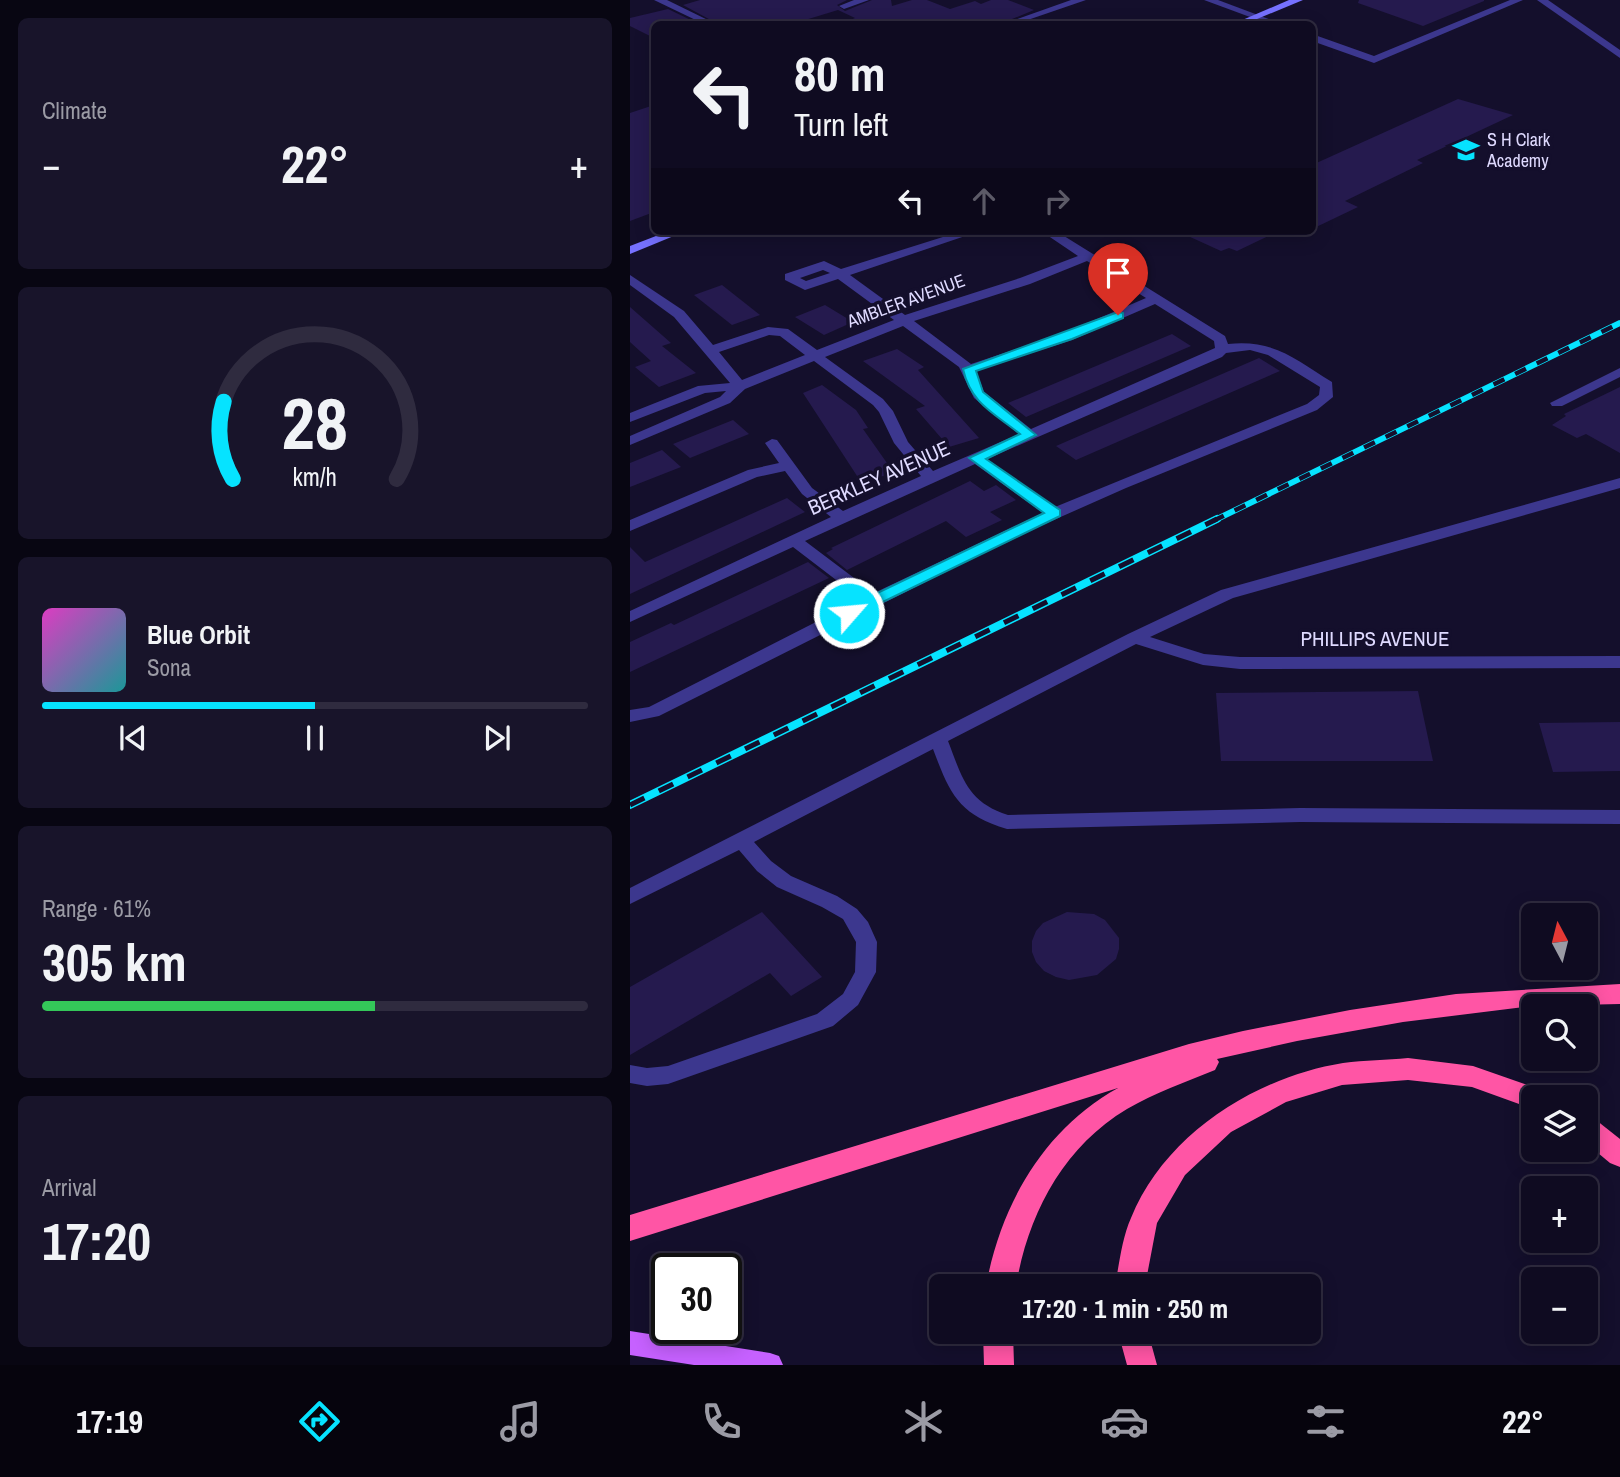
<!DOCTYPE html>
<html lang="en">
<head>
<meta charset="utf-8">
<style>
	:root { --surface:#0f0b21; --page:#18142a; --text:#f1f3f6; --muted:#9b9ba5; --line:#2f2b3f; --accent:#06e3ff }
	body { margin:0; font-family:"Archivo Narrow",sans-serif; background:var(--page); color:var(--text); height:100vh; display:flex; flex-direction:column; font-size:26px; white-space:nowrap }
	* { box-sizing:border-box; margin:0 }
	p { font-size:23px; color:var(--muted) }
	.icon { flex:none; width:38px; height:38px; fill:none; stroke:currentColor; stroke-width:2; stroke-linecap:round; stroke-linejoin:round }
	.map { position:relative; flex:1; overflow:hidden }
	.details { display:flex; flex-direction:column; gap:18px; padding:18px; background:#080612; width:630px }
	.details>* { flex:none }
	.top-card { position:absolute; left:21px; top:21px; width:665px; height:214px; border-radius:10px; box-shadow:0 4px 18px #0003,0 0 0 2px var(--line); background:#0f0b21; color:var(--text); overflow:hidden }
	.needle { width:46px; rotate:353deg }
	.fabs { position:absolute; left:891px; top:903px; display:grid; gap:14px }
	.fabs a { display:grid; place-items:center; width:77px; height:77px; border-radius:10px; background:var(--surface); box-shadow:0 4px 18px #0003,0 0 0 2px var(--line); font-size:35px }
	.speed { position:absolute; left:21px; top:1253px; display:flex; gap:14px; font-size:35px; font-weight:700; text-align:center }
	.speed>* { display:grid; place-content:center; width:91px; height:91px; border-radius:50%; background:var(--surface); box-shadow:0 4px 18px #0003,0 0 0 2px var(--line); line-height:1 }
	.speed .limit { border:4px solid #111; border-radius:10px; background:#fff; color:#111 }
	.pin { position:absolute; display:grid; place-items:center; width:60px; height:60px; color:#fff; margin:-72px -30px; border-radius:50% 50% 50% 0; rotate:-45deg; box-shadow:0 0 7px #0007 }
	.pin .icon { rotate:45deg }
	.me { position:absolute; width:77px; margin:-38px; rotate:63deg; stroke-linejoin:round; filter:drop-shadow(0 0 5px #0008) }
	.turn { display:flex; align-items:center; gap:24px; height:147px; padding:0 28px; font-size:32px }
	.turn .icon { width:91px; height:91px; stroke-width:2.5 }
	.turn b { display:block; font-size:49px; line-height:60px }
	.lanes { display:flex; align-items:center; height:66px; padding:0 28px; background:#0003; justify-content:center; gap:35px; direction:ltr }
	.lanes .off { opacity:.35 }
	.big { font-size:52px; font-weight:700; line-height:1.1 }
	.details .card { flex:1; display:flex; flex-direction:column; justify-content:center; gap:10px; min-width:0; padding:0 24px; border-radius:10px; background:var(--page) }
	.details .dial { align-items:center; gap:0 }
	.dial svg { height:182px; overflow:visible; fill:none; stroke:var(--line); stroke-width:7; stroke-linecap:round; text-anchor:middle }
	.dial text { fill:var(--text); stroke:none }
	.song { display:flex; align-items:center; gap:21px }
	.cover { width:84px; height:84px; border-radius:10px; background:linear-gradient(135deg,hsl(310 70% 55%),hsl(180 70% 35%)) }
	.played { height:7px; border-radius:4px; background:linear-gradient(90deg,var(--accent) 50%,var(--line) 50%) }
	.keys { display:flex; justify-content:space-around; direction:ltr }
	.heat { display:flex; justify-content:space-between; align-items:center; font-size:38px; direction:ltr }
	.charge { height:10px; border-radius:5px; background:linear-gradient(90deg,#34c759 61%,var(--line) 0) }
	.trip { position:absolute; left:299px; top:1274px; width:392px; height:70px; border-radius:10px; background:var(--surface); box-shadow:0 4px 18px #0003,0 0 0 2px var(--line); font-weight:700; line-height:70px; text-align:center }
	.tab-bar { display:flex; height:112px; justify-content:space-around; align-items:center; background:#06040d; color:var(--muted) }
	.tab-bar .icon { width:49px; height:49px }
	.tab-bar .selected { color:var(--accent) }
	.tab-bar b { font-size:32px; color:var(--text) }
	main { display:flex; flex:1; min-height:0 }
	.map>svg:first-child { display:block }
	.building { fill:#251a4e }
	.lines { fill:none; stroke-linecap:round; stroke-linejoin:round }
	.street { fill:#3c378e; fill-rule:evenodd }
	.secondary { fill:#7671ff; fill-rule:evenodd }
	.primary { fill:#c661ff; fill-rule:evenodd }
	.highway { fill:#ff55a5; fill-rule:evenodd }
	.rail-far1-casing { stroke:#06e3ff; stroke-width:6 }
	.rail-casing { stroke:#06e3ff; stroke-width:8 }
	.rail-far1 { stroke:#140f2c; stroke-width:4.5; stroke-dasharray:12; stroke-linecap:butt }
	.rail { stroke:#140f2c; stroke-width:5; stroke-dasharray:16; stroke-linecap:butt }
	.route { fill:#06e3ff; stroke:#0494a6; stroke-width:2 }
	.labels { text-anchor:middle; stroke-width:7; stroke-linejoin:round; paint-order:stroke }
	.far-poi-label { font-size:18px; fill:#dfdaff; stroke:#140f2c; text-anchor:start }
	.far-street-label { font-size:18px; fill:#dfdaff; stroke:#140f2c }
	.street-label { font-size:21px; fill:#dfdaff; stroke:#140f2c }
</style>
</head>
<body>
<main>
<section class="details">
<div class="card"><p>Climate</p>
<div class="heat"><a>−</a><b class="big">22°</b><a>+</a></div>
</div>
<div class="card dial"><svg viewBox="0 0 100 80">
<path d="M14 69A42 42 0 1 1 86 69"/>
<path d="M14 69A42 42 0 0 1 10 35" stroke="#06e3ff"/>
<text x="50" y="56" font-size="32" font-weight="700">28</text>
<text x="50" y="72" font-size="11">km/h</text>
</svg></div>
<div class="card">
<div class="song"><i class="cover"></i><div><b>Blue Orbit</b><p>Sona</p></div></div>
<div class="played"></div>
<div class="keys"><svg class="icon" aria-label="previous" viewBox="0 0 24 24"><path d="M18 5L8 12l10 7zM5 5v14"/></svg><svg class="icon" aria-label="pause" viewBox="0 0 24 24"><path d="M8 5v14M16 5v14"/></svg><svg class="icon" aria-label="next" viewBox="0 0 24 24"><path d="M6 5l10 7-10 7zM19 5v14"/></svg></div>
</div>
<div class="card"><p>Range · 61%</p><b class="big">305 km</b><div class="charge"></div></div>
<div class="card"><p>Arrival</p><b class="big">17:20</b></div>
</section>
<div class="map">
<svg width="990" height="1365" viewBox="0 0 990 1365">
	<rect width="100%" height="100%" fill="#140f2c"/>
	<g class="building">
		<path d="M70 0H217L207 5 215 11 242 0H261L262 6 282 0H297L320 9 345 1 351 4 361 0H378L404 10 370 24H219L218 21 225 18 208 10 162 24H88L53 5Z"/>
		<path d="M729 0H854V1L793 26 728 3Z"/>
		<path d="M38 9 69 24H24V38L0 26V18Z"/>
		<path d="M828 99 883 115 787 160 793 163 715 201 728 207 682 229V165Z"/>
		<path d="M24 105V212L0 221V113Z"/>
		<path d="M547 231H649L607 251 599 248 591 251Z"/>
		<path d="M92 285 130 315 102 325 64 295Z"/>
		<path d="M195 305 223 322 194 335 165 317Z"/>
		<path d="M0 307 41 343 32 346 66 373 29 387 5 367 21 361 0 342Z"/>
		<path d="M542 334 561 346 396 417 378 403Z"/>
		<path d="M267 349 294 367 288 370 349 438 319 447 286 409 295 406 233 361Z"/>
		<path d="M629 358 650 371 446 460 426 446Z"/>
		<path d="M192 385 226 410 238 428 233 429 264 473 231 482 173 393Z"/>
		<path d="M990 387V453L956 434 947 438 922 425 936 416 934 414Z"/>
		<path d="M103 420 119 434 60 458 43 444Z"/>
		<path d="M32 450 51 467 0 487V463Z"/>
		<path d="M340 481 354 491 366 485 386 500 360 512 372 520 336 537 316 521 217 570 196 553 203 549 201 548Z"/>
		<path d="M157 498 175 512 0 594V547L15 562Z"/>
		<path d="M178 562 199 578 0 672V642L41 623 44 625Z"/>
		<path d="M788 691 803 761H591L586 693Z"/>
		<path d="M990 722V771L923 772 909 723Z"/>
		<path d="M132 912 192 977 161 996 140 973 0 1055V987Z"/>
		<path d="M437 912 464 914 475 920 489 938V949L486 959 467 975 439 980 426 977 414 971 406 962 402 952V941L406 931 413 923Z"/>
	</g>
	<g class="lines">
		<g class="street">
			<path d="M24 0H37L86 24H74Z"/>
			<path d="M224 0H239L214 9 209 6Z"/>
			<path d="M441 0H456L386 24H373Z"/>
			<path d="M574 0H588L652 24H639Z"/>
			<path d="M880 0H893L744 63 682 41V34L744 56Z"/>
			<path d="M907 0H918L990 50V58Z"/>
			<path d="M332 231H350L220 275 275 315 390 278 448 256 411 231H426L595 336 598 344C643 339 665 359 702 382L703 397 687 410 496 488 381 539 29 716 0 722V710L19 707 231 599 163 547 0 622V611L201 517 172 494 155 471 127 477 0 531V520L118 470 149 463 135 443 142 439 147 440 182 488 213 511 291 476 264 443 249 412 243 405 184 361 115 389 100 403 0 445V436L90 397 96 391 75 393 0 422V413L68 386 100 383 44 317 0 285V275L54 311 83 345 138 327 158 329 187 350 264 320 208 279 175 290 155 280V274L194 261 211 269ZM457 261 516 298 432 334 341 364 284 321 400 284ZM193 270 200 273 176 281 170 278ZM525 304 584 341 585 348 401 429 354 392 346 371 442 340ZM273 326 329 367 344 398 389 434 303 471 278 442 263 411 253 399 195 357ZM139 335 150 336 175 355 112 380 89 352ZM620 350 638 355 690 387 689 395 677 404 425 507 357 459 592 357 596 353ZM345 464 413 513 244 593 175 541Z"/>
			<path d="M990 368V377L932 406H922L920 403Z"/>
			<path d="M990 478V488L603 598 520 637 574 654 610 657 990 656V668L610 669 573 665 506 644 318 741C332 777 337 802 378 815L670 808 990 810V824L670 822 377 829C328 814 320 794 303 749L124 842 141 861 161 876 207 896 227 909 238 922 247 942 246 972 228 1005 203 1026 38 1084 17 1086 0 1083V1065L17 1068 38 1066 187 1014 213 994 225 972 226 942 213 919 192 907 147 887 127 871 109 850 0 904V888L498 634 591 590Z"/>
		</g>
		<g class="secondary">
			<path d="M659 0H673L615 24H603Z"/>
			<path d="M39 231H56L0 254V246Z"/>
		</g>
		<path class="primary" d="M0 1331 140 1353 149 1356 153 1365H64L0 1355Z"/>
		<g class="highway">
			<path d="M990 984V1004L903 1006 773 1022 667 1041 587 1059 589 1062 585 1070C555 1082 525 1093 497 1109 432 1148 398 1215 386 1286H356C371 1204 414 1129 488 1088L0 1241V1215L559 1044 613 1031 720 1010 826 994Z"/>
			<path d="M778 1058 843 1066 912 1090 916 1097H903V1109L842 1087 778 1080 712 1085 656 1102 601 1132 555 1175 527 1223 515 1286H485C489 1265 492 1238 501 1218 535 1134 626 1077 713 1063 735 1060 757 1060 778 1058Z"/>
			<path d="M956 1116 966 1120 990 1139V1167L980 1163 956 1143Z"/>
			<path d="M353 1332H383L384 1365H354Z"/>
			<path d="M488 1332H518L527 1365H497Z"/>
		</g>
		<g class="rail-far1-casing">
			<path id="rail-far1" d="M583 521 990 323"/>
		</g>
		<g class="rail-casing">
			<path id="rail" d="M0 805 587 519"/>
		</g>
		<use href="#rail-far1" class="rail-far1"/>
		<use href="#rail" class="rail"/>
	</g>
	<path class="route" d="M488 312 493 313V318L442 339 346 371 353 392 406 435 356 459 430 510V516L224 616H214L211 613 214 609 414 513 339 458 390 434C364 413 341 404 333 369Z"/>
	<defs>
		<g id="school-bare" transform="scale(2.1)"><path d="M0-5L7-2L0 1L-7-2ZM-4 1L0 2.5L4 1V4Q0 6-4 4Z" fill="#06e3ff" stroke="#140f2c" stroke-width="2.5" paint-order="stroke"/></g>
	</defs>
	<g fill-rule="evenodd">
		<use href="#school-bare" x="836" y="150"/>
	</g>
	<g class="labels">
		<g class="far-poi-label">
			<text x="857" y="146">S H Clark<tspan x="857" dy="21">Academy</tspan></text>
		</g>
		<g class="far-street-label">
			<text transform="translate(276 301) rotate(-20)" y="6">AMBLER AVENUE</text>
		</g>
		<g class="street-label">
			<text transform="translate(249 478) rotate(-24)" y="7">BERKLEY AVENUE</text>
			<text x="745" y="646">PHILLIPS AVENUE</text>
		</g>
	</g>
</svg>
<div class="fabs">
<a><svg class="needle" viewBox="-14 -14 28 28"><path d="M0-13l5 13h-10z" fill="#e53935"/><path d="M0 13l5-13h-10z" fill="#9b9ba5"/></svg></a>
<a><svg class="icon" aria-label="search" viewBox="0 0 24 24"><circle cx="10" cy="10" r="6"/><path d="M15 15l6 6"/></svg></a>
<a><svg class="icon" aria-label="layers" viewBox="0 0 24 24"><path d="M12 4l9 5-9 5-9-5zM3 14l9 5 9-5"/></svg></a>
<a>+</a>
<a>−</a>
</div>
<div class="speed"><div class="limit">30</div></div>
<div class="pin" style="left:488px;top:315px;background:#d93025"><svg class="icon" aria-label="arrive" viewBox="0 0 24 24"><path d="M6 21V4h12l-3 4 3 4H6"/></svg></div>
<svg class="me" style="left:219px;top:613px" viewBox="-20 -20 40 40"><circle r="17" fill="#06e3ff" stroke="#fff" stroke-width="3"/><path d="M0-11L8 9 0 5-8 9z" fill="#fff"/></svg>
<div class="trip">17:20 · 1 min · 250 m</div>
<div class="top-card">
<div class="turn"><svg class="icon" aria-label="left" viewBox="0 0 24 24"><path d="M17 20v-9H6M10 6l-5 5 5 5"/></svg><div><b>80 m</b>Turn left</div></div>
<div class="lanes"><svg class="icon" aria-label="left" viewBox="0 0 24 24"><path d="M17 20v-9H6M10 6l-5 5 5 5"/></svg><svg class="icon off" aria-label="ahead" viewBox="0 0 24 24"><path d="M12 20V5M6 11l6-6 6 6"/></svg><svg class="icon off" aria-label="right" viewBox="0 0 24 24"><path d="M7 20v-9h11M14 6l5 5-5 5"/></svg></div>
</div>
</div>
</main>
<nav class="tab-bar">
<b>17:19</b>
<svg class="icon selected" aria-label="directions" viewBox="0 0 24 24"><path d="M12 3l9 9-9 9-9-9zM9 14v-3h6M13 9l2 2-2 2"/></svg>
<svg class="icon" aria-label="music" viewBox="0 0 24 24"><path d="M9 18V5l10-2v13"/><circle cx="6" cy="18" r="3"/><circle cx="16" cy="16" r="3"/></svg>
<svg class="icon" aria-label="phone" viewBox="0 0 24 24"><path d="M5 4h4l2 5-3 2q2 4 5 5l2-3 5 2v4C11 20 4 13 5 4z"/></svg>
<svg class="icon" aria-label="climate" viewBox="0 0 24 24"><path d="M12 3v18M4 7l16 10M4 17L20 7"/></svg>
<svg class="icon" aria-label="car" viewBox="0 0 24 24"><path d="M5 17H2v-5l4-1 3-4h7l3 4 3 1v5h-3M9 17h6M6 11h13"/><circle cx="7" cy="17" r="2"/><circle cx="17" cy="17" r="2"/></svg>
<svg class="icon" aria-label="filters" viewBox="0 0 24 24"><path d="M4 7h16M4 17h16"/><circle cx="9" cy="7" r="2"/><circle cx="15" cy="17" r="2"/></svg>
<b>22°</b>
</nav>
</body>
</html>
